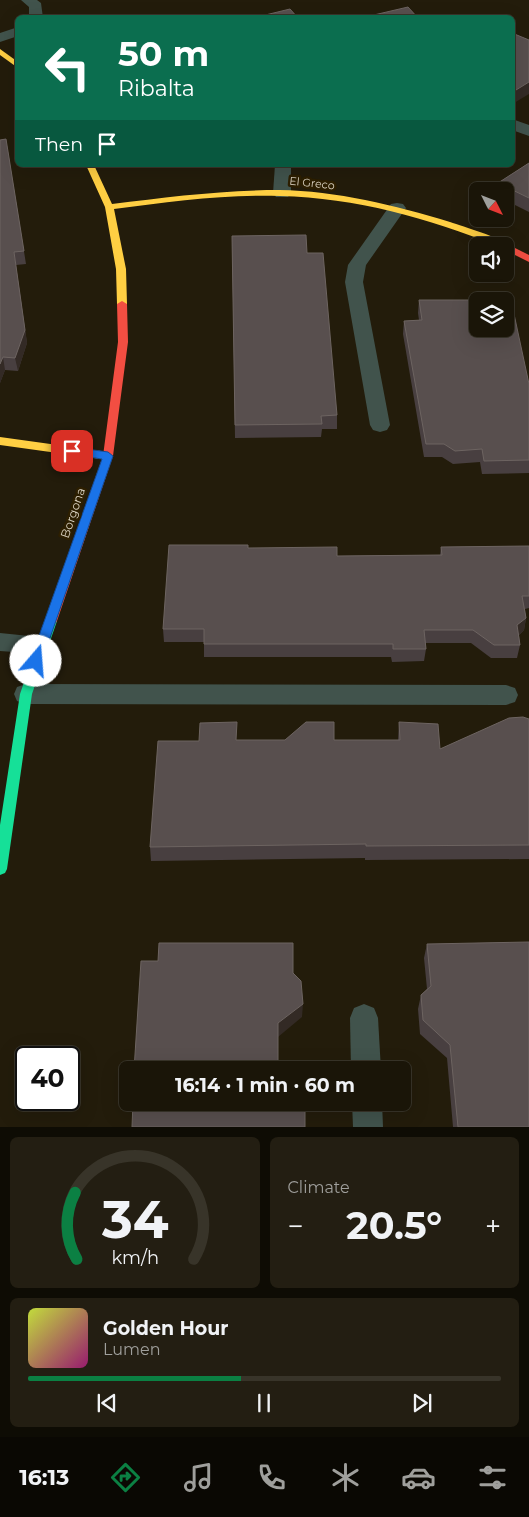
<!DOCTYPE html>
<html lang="en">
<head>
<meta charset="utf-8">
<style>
	:root { --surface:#1a1508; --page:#231e12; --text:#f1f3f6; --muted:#9f9f9c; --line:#383429; --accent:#0b8043 }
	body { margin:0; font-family:Montserrat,sans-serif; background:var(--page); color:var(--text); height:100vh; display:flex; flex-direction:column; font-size:19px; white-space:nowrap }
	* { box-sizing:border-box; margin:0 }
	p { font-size:16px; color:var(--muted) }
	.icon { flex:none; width:28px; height:28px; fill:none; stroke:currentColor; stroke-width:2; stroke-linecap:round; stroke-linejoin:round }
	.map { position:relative; height:1127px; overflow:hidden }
	.details { display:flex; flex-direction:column; gap:10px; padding:10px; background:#0e0c04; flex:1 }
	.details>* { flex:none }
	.hud { position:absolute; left:15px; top:15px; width:500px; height:152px; border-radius:8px; box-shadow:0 5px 20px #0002,0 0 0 1px var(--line); background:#0b6e4f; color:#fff; overflow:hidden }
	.needle { width:32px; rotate:132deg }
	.controls { position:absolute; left:469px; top:182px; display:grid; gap:10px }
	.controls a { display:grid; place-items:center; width:45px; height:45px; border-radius:8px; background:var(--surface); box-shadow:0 5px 20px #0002,0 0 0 1px var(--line); font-size:25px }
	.speed { position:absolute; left:15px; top:1046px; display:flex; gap:10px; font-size:25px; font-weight:700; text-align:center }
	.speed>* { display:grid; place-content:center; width:65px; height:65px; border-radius:50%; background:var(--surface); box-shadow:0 5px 20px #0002,0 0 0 1px var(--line); line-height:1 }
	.speed .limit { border:2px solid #111; border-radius:8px; background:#fff; color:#111 }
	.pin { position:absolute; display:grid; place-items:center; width:42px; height:42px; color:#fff; margin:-21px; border-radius:10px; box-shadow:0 2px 8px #0006 }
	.me { position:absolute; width:55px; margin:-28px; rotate:18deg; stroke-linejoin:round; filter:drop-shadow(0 0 4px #0008) }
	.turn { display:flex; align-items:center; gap:18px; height:105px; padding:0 20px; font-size:22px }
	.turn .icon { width:65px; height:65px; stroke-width:2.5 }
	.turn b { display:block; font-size:35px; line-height:42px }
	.then { display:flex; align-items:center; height:48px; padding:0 20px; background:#0003; gap:10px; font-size:19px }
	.big { font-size:38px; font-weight:700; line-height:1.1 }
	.details .widget { flex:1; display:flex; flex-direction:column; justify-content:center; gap:8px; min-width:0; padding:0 18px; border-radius:8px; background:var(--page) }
	.details .dial { align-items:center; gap:0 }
	.dial svg { height:130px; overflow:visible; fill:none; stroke:var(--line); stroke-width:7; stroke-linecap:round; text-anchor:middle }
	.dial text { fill:var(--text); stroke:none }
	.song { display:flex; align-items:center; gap:15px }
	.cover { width:60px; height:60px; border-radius:8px; background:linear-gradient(135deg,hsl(70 70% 55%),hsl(320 70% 35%)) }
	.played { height:5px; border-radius:2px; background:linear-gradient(90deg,var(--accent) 45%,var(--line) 45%) }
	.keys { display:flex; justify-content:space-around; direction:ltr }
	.heat { display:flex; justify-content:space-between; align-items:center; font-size:28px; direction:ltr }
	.details .tiles { flex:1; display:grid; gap:10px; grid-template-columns:1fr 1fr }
	.widget:last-child { grid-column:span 2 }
	.trip { position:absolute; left:119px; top:1061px; width:292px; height:50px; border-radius:8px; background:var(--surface); box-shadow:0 5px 20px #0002,0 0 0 1px var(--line); font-weight:700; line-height:50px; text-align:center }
	.tabs { display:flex; height:80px; justify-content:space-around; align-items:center; background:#0a0803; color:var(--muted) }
	.tabs .icon { width:35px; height:35px }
	.tabs .active { color:var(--accent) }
	.tabs b { font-size:22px; color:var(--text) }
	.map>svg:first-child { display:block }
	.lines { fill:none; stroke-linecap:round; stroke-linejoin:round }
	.lane { fill:#41534c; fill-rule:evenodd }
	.fast { fill:#16e098; fill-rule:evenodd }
	.slow { fill:#ffcf43; fill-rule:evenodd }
	.jam { fill:#f24e42; fill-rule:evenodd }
	.wall { fill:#483f40 }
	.shaded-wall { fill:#332a25 }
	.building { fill:#584f4e; stroke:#6d6461; fill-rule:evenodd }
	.route { fill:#1a73e8; stroke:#114b97 }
	.labels { text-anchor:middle; stroke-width:5; stroke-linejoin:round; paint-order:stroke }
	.far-street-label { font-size:11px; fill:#ddd5c4; stroke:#2d1f01 }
	.street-label { font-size:12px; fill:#ddd5c4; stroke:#2d1f01 }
</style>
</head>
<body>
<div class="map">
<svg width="529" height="1127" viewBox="0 0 529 1127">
	<rect width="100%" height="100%" fill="#231c0b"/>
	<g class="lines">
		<g class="lane">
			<path d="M21 0H37L41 3 43 18H29V7Z"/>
			<path d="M18 27V36L0 42V33Z"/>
			<path d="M512 119 529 125V136L512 130Z"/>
			<path d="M275 165H291V193L288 197H276L273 193Z"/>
			<path d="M397 203 403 204 406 208 366 265 363 282 390 425 387 430 380 432 373 430 370 425 345 282 348 265 391 204Z"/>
			<path d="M0 633 49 638 53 645 49 652 41 654 0 651Z"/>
			<path d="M26 684 506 685 515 688 518 695 515 702 506 705 26 704 17 701 14 694 17 687Z"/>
			<path d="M364 1004 374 1008 378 1018 381 1070H351L350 1018 354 1008Z"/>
			<path d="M352 1102H382L383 1127H353Z"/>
		</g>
		<path class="fast" d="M51 617 55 618 57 621 32 694 7 869 5 873 0 875V825L20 694 45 621 47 618Z"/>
		<g class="slow">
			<path d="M0 49 18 62V68L0 55Z"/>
			<path d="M86 165H94L112 204C167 197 223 190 279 190 337 191 394 205 450 222 464 227 500 237 509 246L505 249V246H498C428 218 356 198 280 196 225 194 169 202 114 209L126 269 127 304 122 307 117 304 116 269 105 207Z"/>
			<path d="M0 437 108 452 113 456 108 460 0 445Z"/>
		</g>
		<g class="jam">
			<path d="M505 243 529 255V262L505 250V246H501Z"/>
			<path d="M122 301 127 304 128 342 113 456 57 621 55 624H47L45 621 103 456 118 342 117 304Z"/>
		</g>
	</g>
	<g class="wall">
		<path d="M512 33 529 40 514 103 512 102Z"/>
		<path d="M6 139 26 264 16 265 27 343 18 371 5 370 0 383V140Z"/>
		<path d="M529 163V212L505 200V191H497L498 183Z"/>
		<path d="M232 236 307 253 337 415V429H322L321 437 235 438Z"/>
		<path d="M419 300 529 384V473L482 474 480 462 453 464 442 457H424L403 334 404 321 419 320 418 313Z"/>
		<path d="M529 546V608L525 609 526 618 524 630 519 635 520 645 517 658H491L471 643H425L426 649 424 661 392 662 391 657H204V642H164L163 629 248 548 337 556 440 555 441 547Z"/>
		<path d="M529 719V859L365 860V858L151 861 150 847 334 740H398L399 722 440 749Z"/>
		<path d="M427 944 529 1127H453L447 1058 420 1034 418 1009 421 995 427 989 424 958Z"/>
	</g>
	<g class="shaded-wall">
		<path d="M529 82V94L514 103 516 90Z"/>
		<path d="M14 252 27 343 18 371 15 358Z"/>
		<path d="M3 357 5 370 0 383V364Z"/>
		<path d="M526 618 524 630 515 638 517 625Z"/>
		<path d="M303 1004 302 1017 278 1037V1023Z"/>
	</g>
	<g class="building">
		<path d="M408 7 418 18H361Z"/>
		<path d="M290 9 298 18H253Z"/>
		<path d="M512 33 529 40V82L516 90 512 88Z"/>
		<path d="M6 139 24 251 14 252 25 330 15 358 3 357 0 364V140Z"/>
		<path d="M529 163V198L498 183Z"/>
		<path d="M306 235 307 253H323L337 415 321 416 322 424 235 425 232 236Z"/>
		<path d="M419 300H511L529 384V460L484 461 482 449 455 451 444 444H426L404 321 422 320ZM478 301H505V329H478Z"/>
		<path d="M169 545H248V548L337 547V556L442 555 441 547 529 546V596H522L526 618 517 625 520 645H494L473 630H424L426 649H393V644H204V629H163Z"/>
		<path d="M523 717 529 719V845L366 846V844L150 847 158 741H199L200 723 237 722 236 740H285L306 722H334V740H400L399 722 438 724 440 749 509 718Z"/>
		<path d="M529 942V1127H458L450 1045 423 1020 421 995 431 986 427 944Z"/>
		<path d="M159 943H293V973L301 981 303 1004 278 1023V1070H134L141 961H158Z"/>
		<path d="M133 1102H305V1127H132Z"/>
	</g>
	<path class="route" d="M72 447 108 452 113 456 42 661 36 666 30 661 102 459 68 454 67 451Z"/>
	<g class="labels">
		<g class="far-street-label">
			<text transform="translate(312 183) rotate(6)" y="4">El Greco</text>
		</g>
		<g class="street-label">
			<text transform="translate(73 513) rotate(-71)" y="4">Borgona</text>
		</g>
	</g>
</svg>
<div class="controls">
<a><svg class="needle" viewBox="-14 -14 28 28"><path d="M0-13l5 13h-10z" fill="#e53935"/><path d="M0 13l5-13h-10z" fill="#9f9f9c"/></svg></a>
<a><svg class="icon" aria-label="sound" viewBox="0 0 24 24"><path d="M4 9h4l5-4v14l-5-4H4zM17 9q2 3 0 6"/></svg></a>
<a><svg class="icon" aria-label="layers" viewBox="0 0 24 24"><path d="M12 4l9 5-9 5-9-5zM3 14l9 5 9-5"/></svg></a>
</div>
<div class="speed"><div class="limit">40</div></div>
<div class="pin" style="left:72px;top:451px;background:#d93025"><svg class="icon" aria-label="arrive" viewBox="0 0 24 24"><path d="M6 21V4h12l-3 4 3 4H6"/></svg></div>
<svg class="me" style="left:36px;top:661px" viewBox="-20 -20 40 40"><circle r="19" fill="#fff"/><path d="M0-13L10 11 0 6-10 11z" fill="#1a73e8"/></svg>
<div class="trip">16:14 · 1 min · 60 m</div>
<div class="hud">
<div class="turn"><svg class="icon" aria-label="left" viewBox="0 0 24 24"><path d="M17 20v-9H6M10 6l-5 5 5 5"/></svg><div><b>50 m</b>Ribalta</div></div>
<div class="then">Then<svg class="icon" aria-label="arrive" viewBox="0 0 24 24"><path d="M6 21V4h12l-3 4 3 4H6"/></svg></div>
</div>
</div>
<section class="details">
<div class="tiles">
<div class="widget dial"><svg viewBox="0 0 100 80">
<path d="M14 69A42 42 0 1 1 86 69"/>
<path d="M14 69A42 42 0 0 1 13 28" stroke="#0b8043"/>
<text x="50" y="56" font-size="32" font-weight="700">34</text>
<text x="50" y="72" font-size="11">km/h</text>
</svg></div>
<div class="widget"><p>Climate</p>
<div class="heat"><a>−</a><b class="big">20.5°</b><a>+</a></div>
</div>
<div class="widget">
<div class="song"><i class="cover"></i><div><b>Golden Hour</b><p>Lumen</p></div></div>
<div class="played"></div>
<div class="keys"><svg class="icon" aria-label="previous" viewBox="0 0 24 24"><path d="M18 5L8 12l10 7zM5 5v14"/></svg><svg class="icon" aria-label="pause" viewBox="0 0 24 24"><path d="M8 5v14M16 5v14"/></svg><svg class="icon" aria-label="next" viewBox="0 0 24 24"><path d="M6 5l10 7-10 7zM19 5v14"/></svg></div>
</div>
</div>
</section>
<nav class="tabs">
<b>16:13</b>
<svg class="icon active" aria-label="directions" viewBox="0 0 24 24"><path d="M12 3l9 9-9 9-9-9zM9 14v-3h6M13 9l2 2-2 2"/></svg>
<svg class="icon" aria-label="music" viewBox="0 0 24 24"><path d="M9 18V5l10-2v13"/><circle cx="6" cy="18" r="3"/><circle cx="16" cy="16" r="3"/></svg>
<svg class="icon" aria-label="phone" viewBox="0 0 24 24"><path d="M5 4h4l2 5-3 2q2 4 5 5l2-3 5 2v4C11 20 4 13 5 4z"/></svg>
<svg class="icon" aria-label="climate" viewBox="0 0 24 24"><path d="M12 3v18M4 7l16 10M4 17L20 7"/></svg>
<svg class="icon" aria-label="car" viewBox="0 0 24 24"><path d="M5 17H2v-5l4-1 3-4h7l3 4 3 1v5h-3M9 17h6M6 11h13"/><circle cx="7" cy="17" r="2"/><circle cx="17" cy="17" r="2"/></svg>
<svg class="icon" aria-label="filters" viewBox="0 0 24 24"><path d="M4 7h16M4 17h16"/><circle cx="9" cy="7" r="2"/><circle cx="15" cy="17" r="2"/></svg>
</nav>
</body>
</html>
